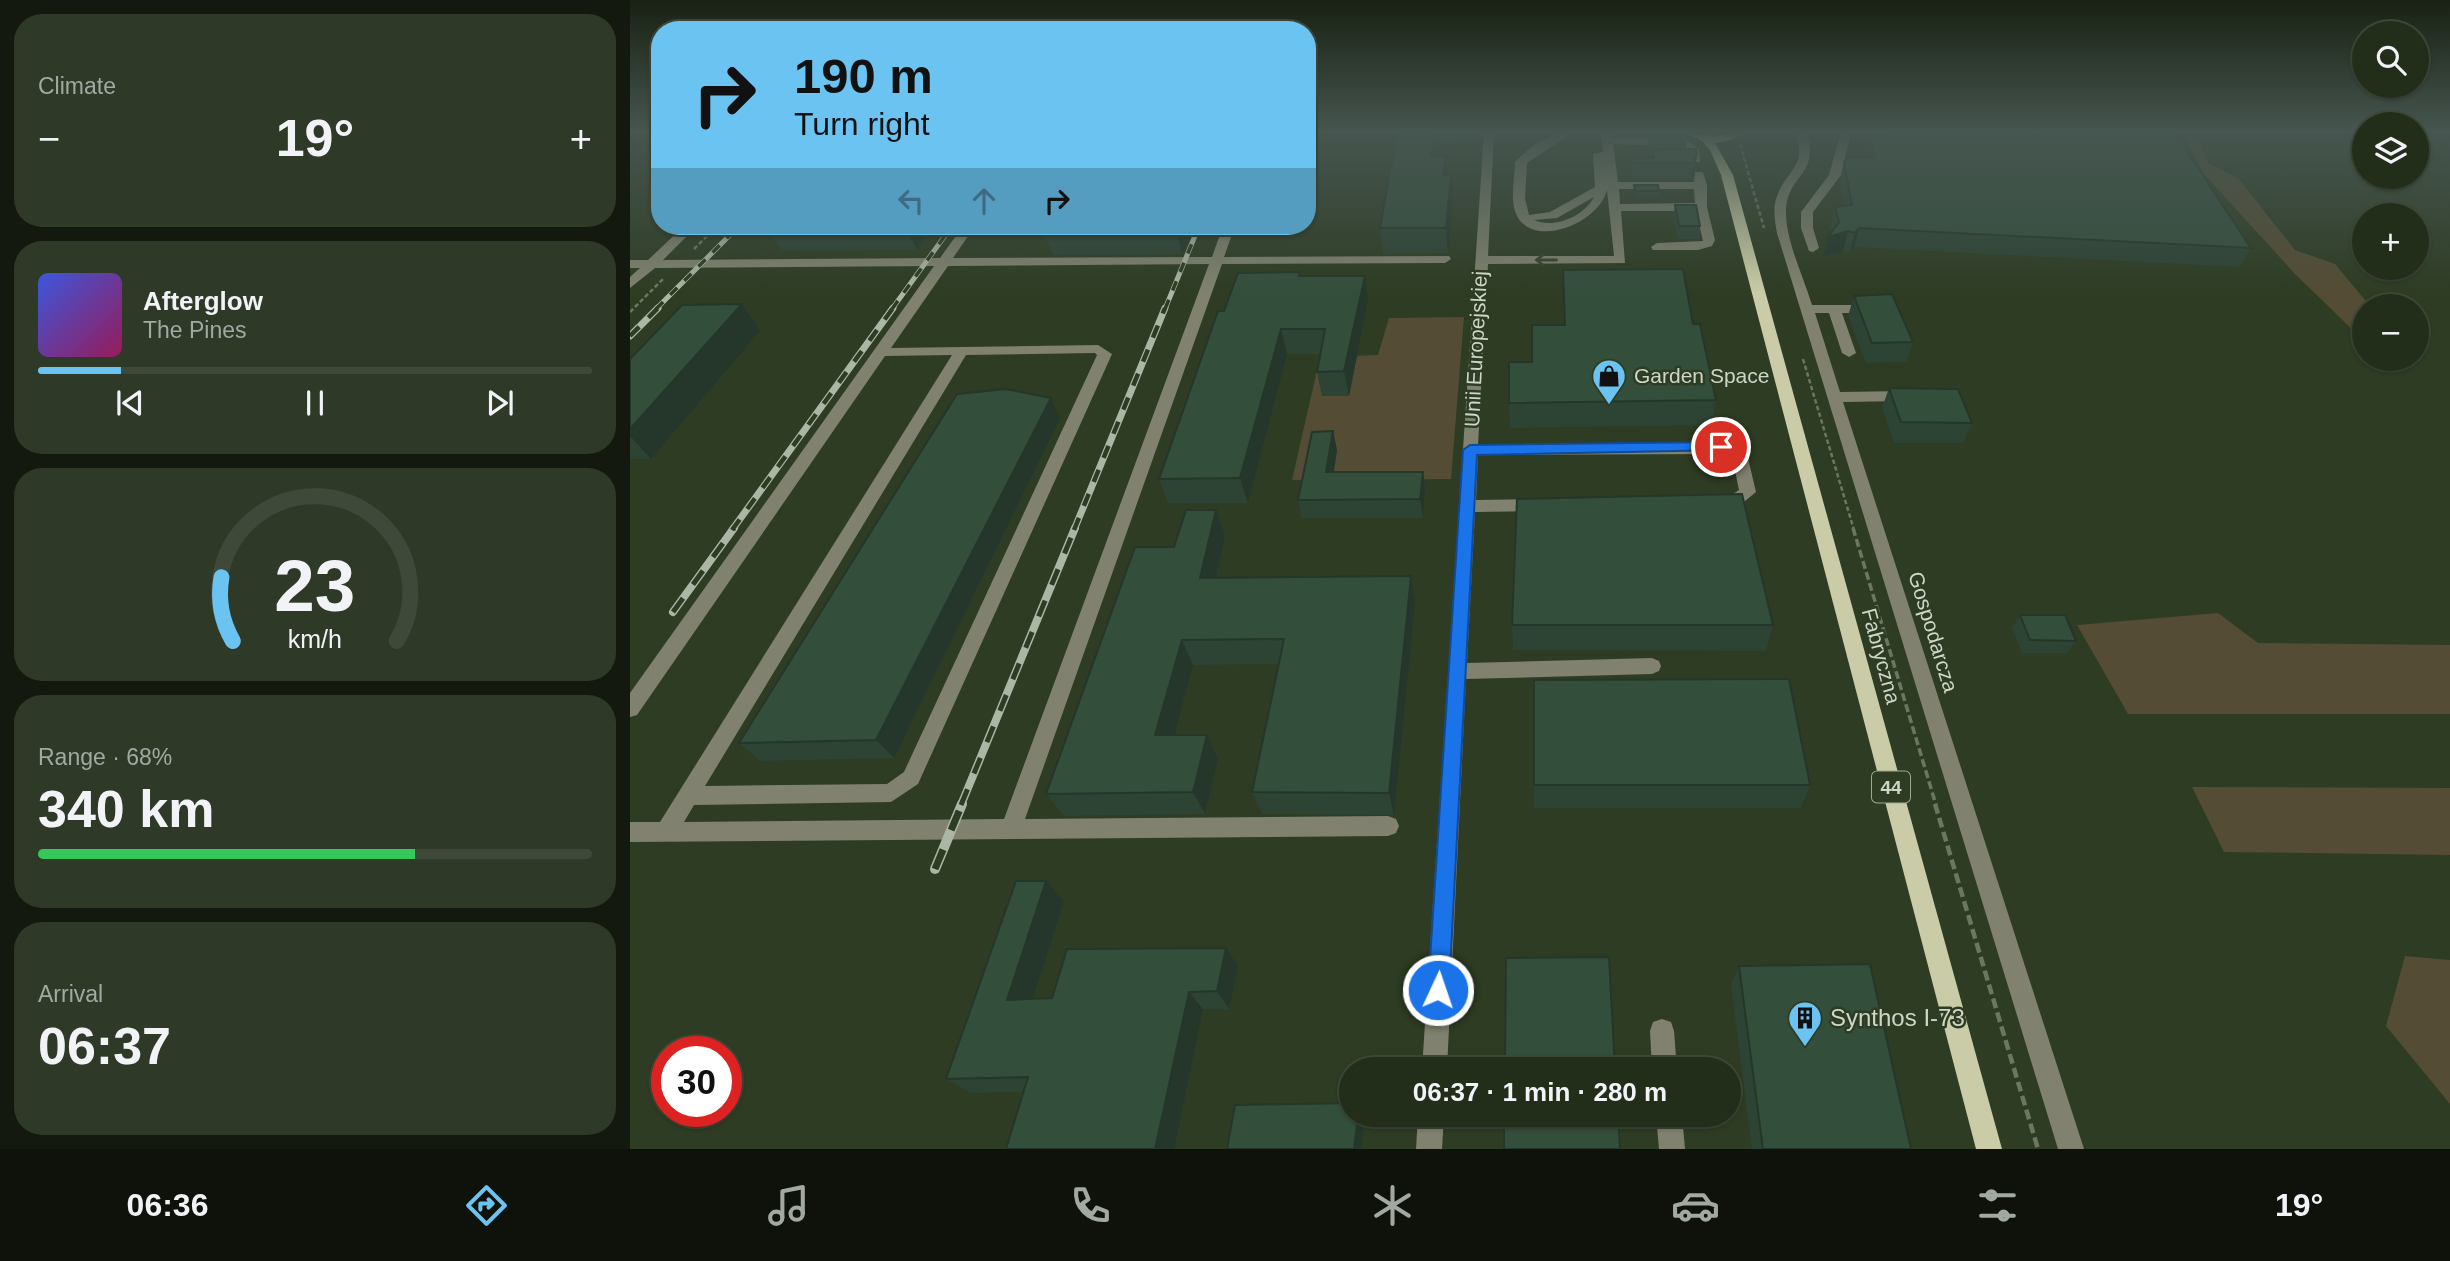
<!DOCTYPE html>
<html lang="en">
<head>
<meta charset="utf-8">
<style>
	:root { --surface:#222d1a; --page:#2e3927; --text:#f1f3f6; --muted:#a2a8a2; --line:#3f4939; --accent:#6bc3f2 }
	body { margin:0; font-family:Helvetica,sans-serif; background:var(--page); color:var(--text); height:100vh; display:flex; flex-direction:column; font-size:26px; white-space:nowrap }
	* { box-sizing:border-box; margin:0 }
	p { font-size:23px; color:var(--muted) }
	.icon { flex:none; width:38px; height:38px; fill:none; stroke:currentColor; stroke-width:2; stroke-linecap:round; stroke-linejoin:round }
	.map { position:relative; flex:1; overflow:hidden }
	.sheet { display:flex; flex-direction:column; gap:14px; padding:14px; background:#13190e; width:630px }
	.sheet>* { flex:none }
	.top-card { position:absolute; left:21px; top:21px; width:665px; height:214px; border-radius:28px; box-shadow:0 2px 5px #0004,0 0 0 2px var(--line); background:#6bc3f2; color:#111; overflow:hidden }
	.controls { position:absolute; left:1722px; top:21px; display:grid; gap:14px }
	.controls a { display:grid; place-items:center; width:77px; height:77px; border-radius:50%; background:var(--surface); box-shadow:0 2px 5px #0004,0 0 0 2px var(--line); font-size:35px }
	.speed { position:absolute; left:21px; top:1036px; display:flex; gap:14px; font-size:35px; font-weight:700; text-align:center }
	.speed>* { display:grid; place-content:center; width:91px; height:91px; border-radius:50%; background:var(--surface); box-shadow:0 2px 5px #0004,0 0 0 2px var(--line); line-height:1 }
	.speed .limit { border:10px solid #d22; background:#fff; color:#111 }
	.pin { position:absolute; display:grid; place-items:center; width:60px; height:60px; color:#fff; margin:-30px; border:4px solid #fff; border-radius:50%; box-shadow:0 2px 7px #0007 }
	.me { position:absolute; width:77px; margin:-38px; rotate:3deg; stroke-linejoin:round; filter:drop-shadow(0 0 5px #0008) }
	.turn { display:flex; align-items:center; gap:24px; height:147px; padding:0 28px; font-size:32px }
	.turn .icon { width:91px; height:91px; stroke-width:2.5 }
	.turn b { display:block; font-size:49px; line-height:60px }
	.lanes { display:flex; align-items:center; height:66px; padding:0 28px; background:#0003; justify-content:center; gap:35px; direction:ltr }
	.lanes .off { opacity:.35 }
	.big { font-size:52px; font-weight:700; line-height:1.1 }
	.sheet .tile { flex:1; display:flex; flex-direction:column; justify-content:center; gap:10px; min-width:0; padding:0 24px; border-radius:28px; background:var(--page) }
	.sheet .dial { align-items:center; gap:0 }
	.dial svg { height:182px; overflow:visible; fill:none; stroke:var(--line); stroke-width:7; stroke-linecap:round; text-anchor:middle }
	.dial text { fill:var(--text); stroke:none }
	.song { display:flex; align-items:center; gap:21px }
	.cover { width:84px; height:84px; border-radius:10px; background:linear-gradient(135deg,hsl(230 70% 55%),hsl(330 70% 35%)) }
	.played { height:7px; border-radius:4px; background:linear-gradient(90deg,var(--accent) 15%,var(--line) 15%) }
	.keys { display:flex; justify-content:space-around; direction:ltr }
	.heat { display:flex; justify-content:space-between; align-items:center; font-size:38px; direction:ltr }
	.charge { height:10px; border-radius:5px; background:linear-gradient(90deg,#34c759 68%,var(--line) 0) }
	.trip { position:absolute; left:709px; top:1057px; width:402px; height:70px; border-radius:35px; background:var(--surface); box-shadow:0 2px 5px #0004,0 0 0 2px var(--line); font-weight:700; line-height:70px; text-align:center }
	.tab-bar { display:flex; height:112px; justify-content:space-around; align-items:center; background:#0e120a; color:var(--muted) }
	.tab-bar .icon { width:49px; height:49px }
	.tab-bar .selected { color:var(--accent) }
	.tab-bar b { font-size:32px; color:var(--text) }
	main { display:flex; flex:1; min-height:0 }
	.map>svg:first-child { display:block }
	.green { fill:#544c34 }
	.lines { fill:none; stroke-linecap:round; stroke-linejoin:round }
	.path-far2 { stroke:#6b7762; stroke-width:2.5; stroke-dasharray:4.5 2.5; stroke-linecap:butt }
	.path-far1 { stroke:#6b7762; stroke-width:3.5; stroke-dasharray:8 3.5; stroke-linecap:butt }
	.path { stroke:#6b7762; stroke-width:4.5; stroke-dasharray:10 4.5; stroke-linecap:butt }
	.minor { fill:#80826f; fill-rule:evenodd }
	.major { fill:#c9cca6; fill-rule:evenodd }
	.rail-far3-casing { stroke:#acb6a5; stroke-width:5 }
	.rail-far2-casing { stroke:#acb6a5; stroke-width:7 }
	.rail-far1-casing { stroke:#acb6a5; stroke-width:8 }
	.rail-casing { stroke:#acb6a5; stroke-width:10 }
	.rail-far3 { stroke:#2e3c23; stroke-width:3.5; stroke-dasharray:10; stroke-linecap:butt }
	.rail-far2 { stroke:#2e3c23; stroke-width:4.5; stroke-dasharray:13; stroke-linecap:butt }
	.rail-far1 { stroke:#2e3c23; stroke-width:5; stroke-dasharray:17; stroke-linecap:butt }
	.rail { stroke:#2e3c23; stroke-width:7; stroke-dasharray:21; stroke-linecap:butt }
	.wall { fill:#2d4334 }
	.shaded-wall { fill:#24372a }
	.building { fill:#344e3c; stroke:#24372a; stroke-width:2 }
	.oneway { stroke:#36432b }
	.route { fill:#1a73e8; stroke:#114b97; stroke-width:2 }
	.labels { text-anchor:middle; stroke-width:5; stroke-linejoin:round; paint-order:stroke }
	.shield { fill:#2e3c23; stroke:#9da896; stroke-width:2 }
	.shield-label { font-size:19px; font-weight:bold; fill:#cdd6c7 }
	.street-label { font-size:21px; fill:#cdd6c7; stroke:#2e3c23 }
	.poi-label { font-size:21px; fill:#cdd6c7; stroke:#2e3c23; text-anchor:start }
	.near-poi-label { font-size:24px; fill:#cdd6c7; stroke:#2e3c23; text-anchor:start }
</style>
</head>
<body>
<main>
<section class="sheet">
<div class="tile"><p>Climate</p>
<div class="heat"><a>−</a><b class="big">19°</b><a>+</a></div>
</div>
<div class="tile">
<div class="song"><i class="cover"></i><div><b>Afterglow</b><p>The Pines</p></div></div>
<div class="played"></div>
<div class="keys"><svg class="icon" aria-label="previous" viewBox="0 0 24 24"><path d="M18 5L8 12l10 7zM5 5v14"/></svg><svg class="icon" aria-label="pause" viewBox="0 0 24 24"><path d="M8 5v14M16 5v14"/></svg><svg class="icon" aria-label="next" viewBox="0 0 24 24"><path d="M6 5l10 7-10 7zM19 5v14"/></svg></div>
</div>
<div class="tile dial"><svg viewBox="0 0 100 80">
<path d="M14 69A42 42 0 1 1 86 69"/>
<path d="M14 69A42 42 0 0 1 9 41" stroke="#6bc3f2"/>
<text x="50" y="56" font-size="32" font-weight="700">23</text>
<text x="50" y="72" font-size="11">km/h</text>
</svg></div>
<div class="tile"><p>Range · 68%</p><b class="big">340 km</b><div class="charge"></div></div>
<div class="tile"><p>Arrival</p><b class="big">06:37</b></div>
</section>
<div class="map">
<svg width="1820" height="1149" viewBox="0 0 1820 1149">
	<rect width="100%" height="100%" fill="#2e3c23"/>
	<g class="green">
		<path d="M1548 132H1566L1578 163 1608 178 1665 250 1705 264 1740 306H1734V336H1729L1666 275 1574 174 1557 142Z"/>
		<path d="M834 317 821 479 662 480 690 357 748 355 759 318Z"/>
		<path d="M1588 613 1628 643 1820 645V714H1498L1447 625Z"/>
		<path d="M1562 787 1820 788V855L1594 852Z"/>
		<path d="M1775 956 1820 960V1104L1756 1026Z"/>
	</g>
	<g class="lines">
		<g class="path-far2">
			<path d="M1110 144 1134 228"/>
			<path d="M64 249 87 226"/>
			<path d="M0 312 33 279"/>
			<path d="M1173 359 1224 530"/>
		</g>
		<path class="path-far1" d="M1223 528 1306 805"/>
		<path class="path" d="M1305 804 1408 1149"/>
		<g class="minor">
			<path d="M854 132H864L858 256H984L977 190C969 223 905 249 887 216 879 200 885 178 885 162 898 148 921 132 937 132V136L897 163 895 198 899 215 920 212 965 187 963 154 973 152 971 132H981L982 138 1056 140 1069 149 1070 162H1050V158L1060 157 1053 146 983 144 988 182H1064L1065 172H1073L1077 185V207L1085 240 1082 246 1068 250H1023L1021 247 1027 243 1073 241 1066 211H991L995 263 858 264 848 445 1102 444 1117 454 1126 492 1109 506H1086L1084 502 1086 498 1100 496 1109 490 1102 456 1099 454 848 455 846 500 910 499 918 505 910 511 845 512 837 663 1022 658 1029 661 1031 666 1029 671 1022 674 836 679 817 1069H792ZM989 189H1064L1065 203 990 204ZM964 197C954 217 923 229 904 220L927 218Z"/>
			<path d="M1166 132H1176C1191 174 1158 174 1156 209 1155 240 1173 275 1182 305H1244L1251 309 1244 313H1212L1226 353 1219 357 1212 353 1199 313H1185L1210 392 1278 391 1285 396 1278 401 1213 402 1454 1149H1428L1147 233C1145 222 1143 210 1146 199 1155 170 1178 168 1166 132Z"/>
			<path d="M1211 132H1221L1211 175 1183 212V228L1189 248 1183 252 1179 251 1171 228V212L1199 175Z"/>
			<path d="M54 226H67L33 260 310 258 333 226H345L323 258 582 257 593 226H605L594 257 819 256 821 259 815 263 592 264 395 819 758 816 766 819 769 826 766 833 758 836 0 842V822H30L322 355 255 356 7 715 0 717V693L304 266 25 268 0 288V277L10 268H0V260H18ZM579 264 374 819 54 822 64 805 261 802 288 784 482 354 468 345 261 348 318 266ZM465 353 467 355 274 772 257 784 75 786 336 355Z"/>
			<path d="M1032 1019 1041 1022 1044 1031 1047 1069H1022L1020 1031 1023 1022Z"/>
			<path d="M788 1115H814L812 1149H786Z"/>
			<path d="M1026 1115H1052L1055 1149H1029Z"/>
		</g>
		<path class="major" d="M1053 132 1084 136 1114 132 1101 140 1085 143 1103 175 1372 1149H1346L1091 175 1080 150 1072 141Z"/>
		<g class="rail-far3-casing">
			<g id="rail-far3">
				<path d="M26 309 109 226"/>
				<path d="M262 309 322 226"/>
				<path d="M535 309 569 226"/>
			</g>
		</g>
		<g class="rail-far2-casing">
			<g id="rail-far2">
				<path d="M0 336 28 308"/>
				<path d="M102 530 263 308"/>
				<path d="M444 530 535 308"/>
			</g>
		</g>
		<g class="rail-far1-casing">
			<g id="rail-far1">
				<path d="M43 612 104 528"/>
				<path d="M331 805 445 528"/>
			</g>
		</g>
		<g class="rail-casing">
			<path id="rail" d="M305 869 332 804"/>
		</g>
		<use href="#rail-far3" class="rail-far3"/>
		<use href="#rail-far2" class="rail-far2"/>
		<use href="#rail-far1" class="rail-far1"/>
		<use href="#rail" class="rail"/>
	</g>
	<g class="wall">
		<rect x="677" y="132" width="53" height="1"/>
		<path d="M767 132H832L831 143H810L808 156 817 175 823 200 818 253 753 254 750 228Z"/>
		<path d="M1019 132 1057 136 1056 149 1067 153 1065 169 1062 179H1001V175L1002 159H1021L1022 155H1018L1017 150Z"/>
		<path d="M1245 132H1544L1621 248 1609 267 1224 247 1220 252 1213 251 1194 256 1198 237 1202 232 1200 226 1205 207 1214 206 1210 181 1214 162 1236 158 1240 138H1244Z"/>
		<path d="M1004 185 1029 191V197H1005Z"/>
		<path d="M1045 205 1070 226 1069 239H1048L1043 218Z"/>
		<path d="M138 226H305L287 250 152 251 137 227Z"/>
		<path d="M421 226H557L560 237 552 254 423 255 415 236Z"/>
		<path d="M933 270 1063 324 1086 400 1082 425 880 428 879 403 902 362 934 325Z"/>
		<path d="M671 276H735L738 300 719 396H692L687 372 690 354H657L618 503H538L529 479 594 311Z"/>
		<path d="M1224 296 1283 342 1277 362 1236 363 1218 316Z"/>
		<path d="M112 304 130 331 21 459H0V359Z"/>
		<path d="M1259 388 1342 423 1333 443H1264L1252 408Z"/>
		<path d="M421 398 430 418 264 758 130 761 109 743Z"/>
		<path d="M703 431 707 450 703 472H793L795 490 793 518H672L668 500Z"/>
		<path d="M595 536 586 577 781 576 785 602 764 815 632 814 622 792 649 664 563 665 544 735H577L588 759 575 814 434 816 416 794 544 547Z"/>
		<path d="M1390 615 1446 641 1437 653H1392L1382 628Z"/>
		<path d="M882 625H1143L1136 651 883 650Z"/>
		<path d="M904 680 1180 785 1171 808H904Z"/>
		<path d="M434 901 403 999 422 998 608 966 599 1009H573L393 1092 341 1093 316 1079Z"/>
		<path d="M1109 966 1281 1149H1122L1101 985Z"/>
	</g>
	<g class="shaded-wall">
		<path d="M805 132H809L810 143 803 180 801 156Z"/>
		<path d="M1067 153 1065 169 1062 179 1064 163Z"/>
		<path d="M815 156 817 180 813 175Z"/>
		<path d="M821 175 823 200 818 253 816 228Z"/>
		<path d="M276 226H305L287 250 275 227Z"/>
		<path d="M551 226H557L560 237 552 254 547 235Z"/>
		<path d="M1229 228 1224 247 1220 252 1225 233Z"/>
		<path d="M1218 231 1213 251 1194 256 1198 237Z"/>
		<path d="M735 276 738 300 719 396 714 371Z"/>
		<path d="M112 304 130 331 21 459 0 436V429Z"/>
		<path d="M651 329 657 354 618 503 610 478Z"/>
		<path d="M421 398 430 418 264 758 246 740Z"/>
		<path d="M703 431 707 450 701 491 696 472Z"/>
		<path d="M793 472 795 490 793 518 790 499Z"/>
		<path d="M586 510 595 536 580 603 570 578Z"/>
		<path d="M781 576 785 602 764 815 759 793Z"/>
		<path d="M552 640 563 665 538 759 525 735Z"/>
		<path d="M577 735 588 759 575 814 563 792Z"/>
		<path d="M416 881 434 901 397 1017 377 1000Z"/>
		<path d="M596 948 608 966 599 1009 587 991Z"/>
		<path d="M559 992 573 1009 544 1149H525Z"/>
		<path d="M728 1115H735L731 1149H724Z"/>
	</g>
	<g class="building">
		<path d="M767 132H805L801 156H815L813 175H821L816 228H750Z"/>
		<path d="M1019 132H1056L1057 136H1020Z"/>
		<path d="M1251 132H1544L1621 248 1229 228 1225 233 1218 231 1198 237 1209 222 1205 207 1222 205 1214 162 1218 157 1245 158 1240 138 1253 139Z"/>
		<path d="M1066 149 1067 153 1064 163H1003L1002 159 1024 158 1022 150Z"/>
		<path d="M1004 185H1028L1029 191H1005Z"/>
		<path d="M1045 205H1066L1070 226H1049Z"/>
		<path d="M138 226H276L275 227H137Z"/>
		<path d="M421 226H551L547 235 415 236Z"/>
		<path d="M1053 269 1063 324H1070L1086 400 879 403V362H902V325H935L933 270Z"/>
		<path d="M670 272 669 276H735L714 371 687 372 695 329H651L610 478 529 479 588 311H594L608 273Z"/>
		<path d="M1262 294 1283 342 1242 343 1224 296Z"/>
		<path d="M112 304 0 429V359L52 305Z"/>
		<path d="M1259 388 1328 389 1342 423 1271 422Z"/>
		<path d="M376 389 421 398 246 740 109 743 327 394Z"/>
		<path d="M703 431 696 472H793L790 499 668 500 682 432Z"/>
		<path d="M1112 494 1143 625H882L887 499Z"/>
		<path d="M556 510H586L570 578 781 576 759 793 622 792 654 639 552 640 525 735H577L563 792 416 794 505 547H544Z"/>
		<path d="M1390 615H1435L1446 641 1400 640Z"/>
		<path d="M1159 679 1180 785H904V680Z"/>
		<path d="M386 881H416L377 1000 422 998 437 949 596 948 587 991 559 992 525 1149H376L398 1077 316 1079Z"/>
		<path d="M979 957 985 1069H875L876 958Z"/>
		<path d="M1240 964 1281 1149H1133L1109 966Z"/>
		<path d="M721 1103V1115H728L724 1149H597L605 1105Z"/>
		<path d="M874 1115H988L990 1149H874Z"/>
	</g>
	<defs><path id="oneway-shaft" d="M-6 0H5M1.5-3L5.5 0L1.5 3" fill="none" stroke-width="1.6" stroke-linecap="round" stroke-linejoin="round" transform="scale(1.75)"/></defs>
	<use class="oneway" href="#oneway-shaft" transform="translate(916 260) rotate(-180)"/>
	<linearGradient id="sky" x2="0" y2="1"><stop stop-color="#192113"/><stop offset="0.45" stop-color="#465650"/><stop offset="1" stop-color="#465650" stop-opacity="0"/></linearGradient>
	<rect width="1820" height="293" fill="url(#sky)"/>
	<path class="route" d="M1091 442 1098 447 1096 450 847 455 819 990 816 997 808 1000 801 997 798 990 833 450 840 445Z"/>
	<defs>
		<g id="shop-pin" transform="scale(1.75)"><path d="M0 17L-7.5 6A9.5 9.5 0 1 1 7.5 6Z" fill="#6bc3f2" stroke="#2e3c23"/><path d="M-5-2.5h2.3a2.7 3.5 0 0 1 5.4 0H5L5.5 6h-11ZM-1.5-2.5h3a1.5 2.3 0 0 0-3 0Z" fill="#111"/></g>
		<g id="building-pin" transform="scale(1.75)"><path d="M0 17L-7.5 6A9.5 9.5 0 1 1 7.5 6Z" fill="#6bc3f2" stroke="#2e3c23"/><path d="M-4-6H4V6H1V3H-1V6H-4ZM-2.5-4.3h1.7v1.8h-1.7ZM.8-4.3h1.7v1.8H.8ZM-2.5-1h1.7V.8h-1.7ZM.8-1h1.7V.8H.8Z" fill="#111"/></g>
	</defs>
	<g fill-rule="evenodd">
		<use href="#shop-pin" x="979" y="376"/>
		<use href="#building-pin" x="1175" y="1018"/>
	</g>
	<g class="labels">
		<rect class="shield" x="1242" y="771.5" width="38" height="31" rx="5"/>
		<g class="shield-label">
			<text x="1261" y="794">44</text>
		</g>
		<g class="street-label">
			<text transform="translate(846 349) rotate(-87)" y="7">Unii Europejskiej</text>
			<text transform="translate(1303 632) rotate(73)" y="7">Gospodarcza</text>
			<text transform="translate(1251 656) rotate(75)" y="7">Fabryczna</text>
		</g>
		<g class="poi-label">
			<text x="1004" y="383">Garden Space</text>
		</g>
		<g class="near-poi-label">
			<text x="1200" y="1026">Synthos I-73</text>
		</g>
	</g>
</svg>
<div class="controls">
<a><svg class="icon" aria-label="search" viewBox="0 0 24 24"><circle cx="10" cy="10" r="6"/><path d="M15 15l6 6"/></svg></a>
<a><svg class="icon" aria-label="layers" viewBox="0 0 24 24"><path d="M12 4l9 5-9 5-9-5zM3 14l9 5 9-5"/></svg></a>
<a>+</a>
<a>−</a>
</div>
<div class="speed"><div class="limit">30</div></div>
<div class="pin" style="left:1091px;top:447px;background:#d93025"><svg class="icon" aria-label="arrive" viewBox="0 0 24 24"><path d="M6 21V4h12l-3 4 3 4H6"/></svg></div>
<svg class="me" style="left:808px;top:990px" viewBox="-20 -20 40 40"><circle r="17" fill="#1a73e8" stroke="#fff" stroke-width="3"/><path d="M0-11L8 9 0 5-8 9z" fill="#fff"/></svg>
<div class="trip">06:37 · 1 min · 280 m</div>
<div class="top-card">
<div class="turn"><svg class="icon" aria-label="right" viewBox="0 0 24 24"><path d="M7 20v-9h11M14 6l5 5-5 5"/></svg><div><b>190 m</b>Turn right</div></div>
<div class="lanes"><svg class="icon off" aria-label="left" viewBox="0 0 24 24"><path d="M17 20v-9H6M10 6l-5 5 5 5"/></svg><svg class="icon off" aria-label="ahead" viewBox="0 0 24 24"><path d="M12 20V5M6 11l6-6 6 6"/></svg><svg class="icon" aria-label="right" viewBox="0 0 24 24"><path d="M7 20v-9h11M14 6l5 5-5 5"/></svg></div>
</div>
</div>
</main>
<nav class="tab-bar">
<b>06:36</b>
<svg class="icon selected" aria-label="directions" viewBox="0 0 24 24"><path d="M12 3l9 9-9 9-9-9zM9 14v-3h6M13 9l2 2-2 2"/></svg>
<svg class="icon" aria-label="music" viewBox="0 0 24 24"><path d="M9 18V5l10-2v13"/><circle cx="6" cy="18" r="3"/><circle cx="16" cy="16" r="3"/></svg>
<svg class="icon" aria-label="phone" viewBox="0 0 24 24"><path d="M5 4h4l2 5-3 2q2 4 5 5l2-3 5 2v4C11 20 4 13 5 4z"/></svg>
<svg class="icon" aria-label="climate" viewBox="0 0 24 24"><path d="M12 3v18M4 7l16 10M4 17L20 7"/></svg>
<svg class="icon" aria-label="car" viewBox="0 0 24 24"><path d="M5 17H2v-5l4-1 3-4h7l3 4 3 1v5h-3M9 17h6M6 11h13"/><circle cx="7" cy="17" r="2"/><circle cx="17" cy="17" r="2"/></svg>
<svg class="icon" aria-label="filters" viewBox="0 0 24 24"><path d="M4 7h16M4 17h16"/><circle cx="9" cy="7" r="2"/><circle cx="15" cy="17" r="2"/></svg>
<b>19°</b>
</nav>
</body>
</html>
